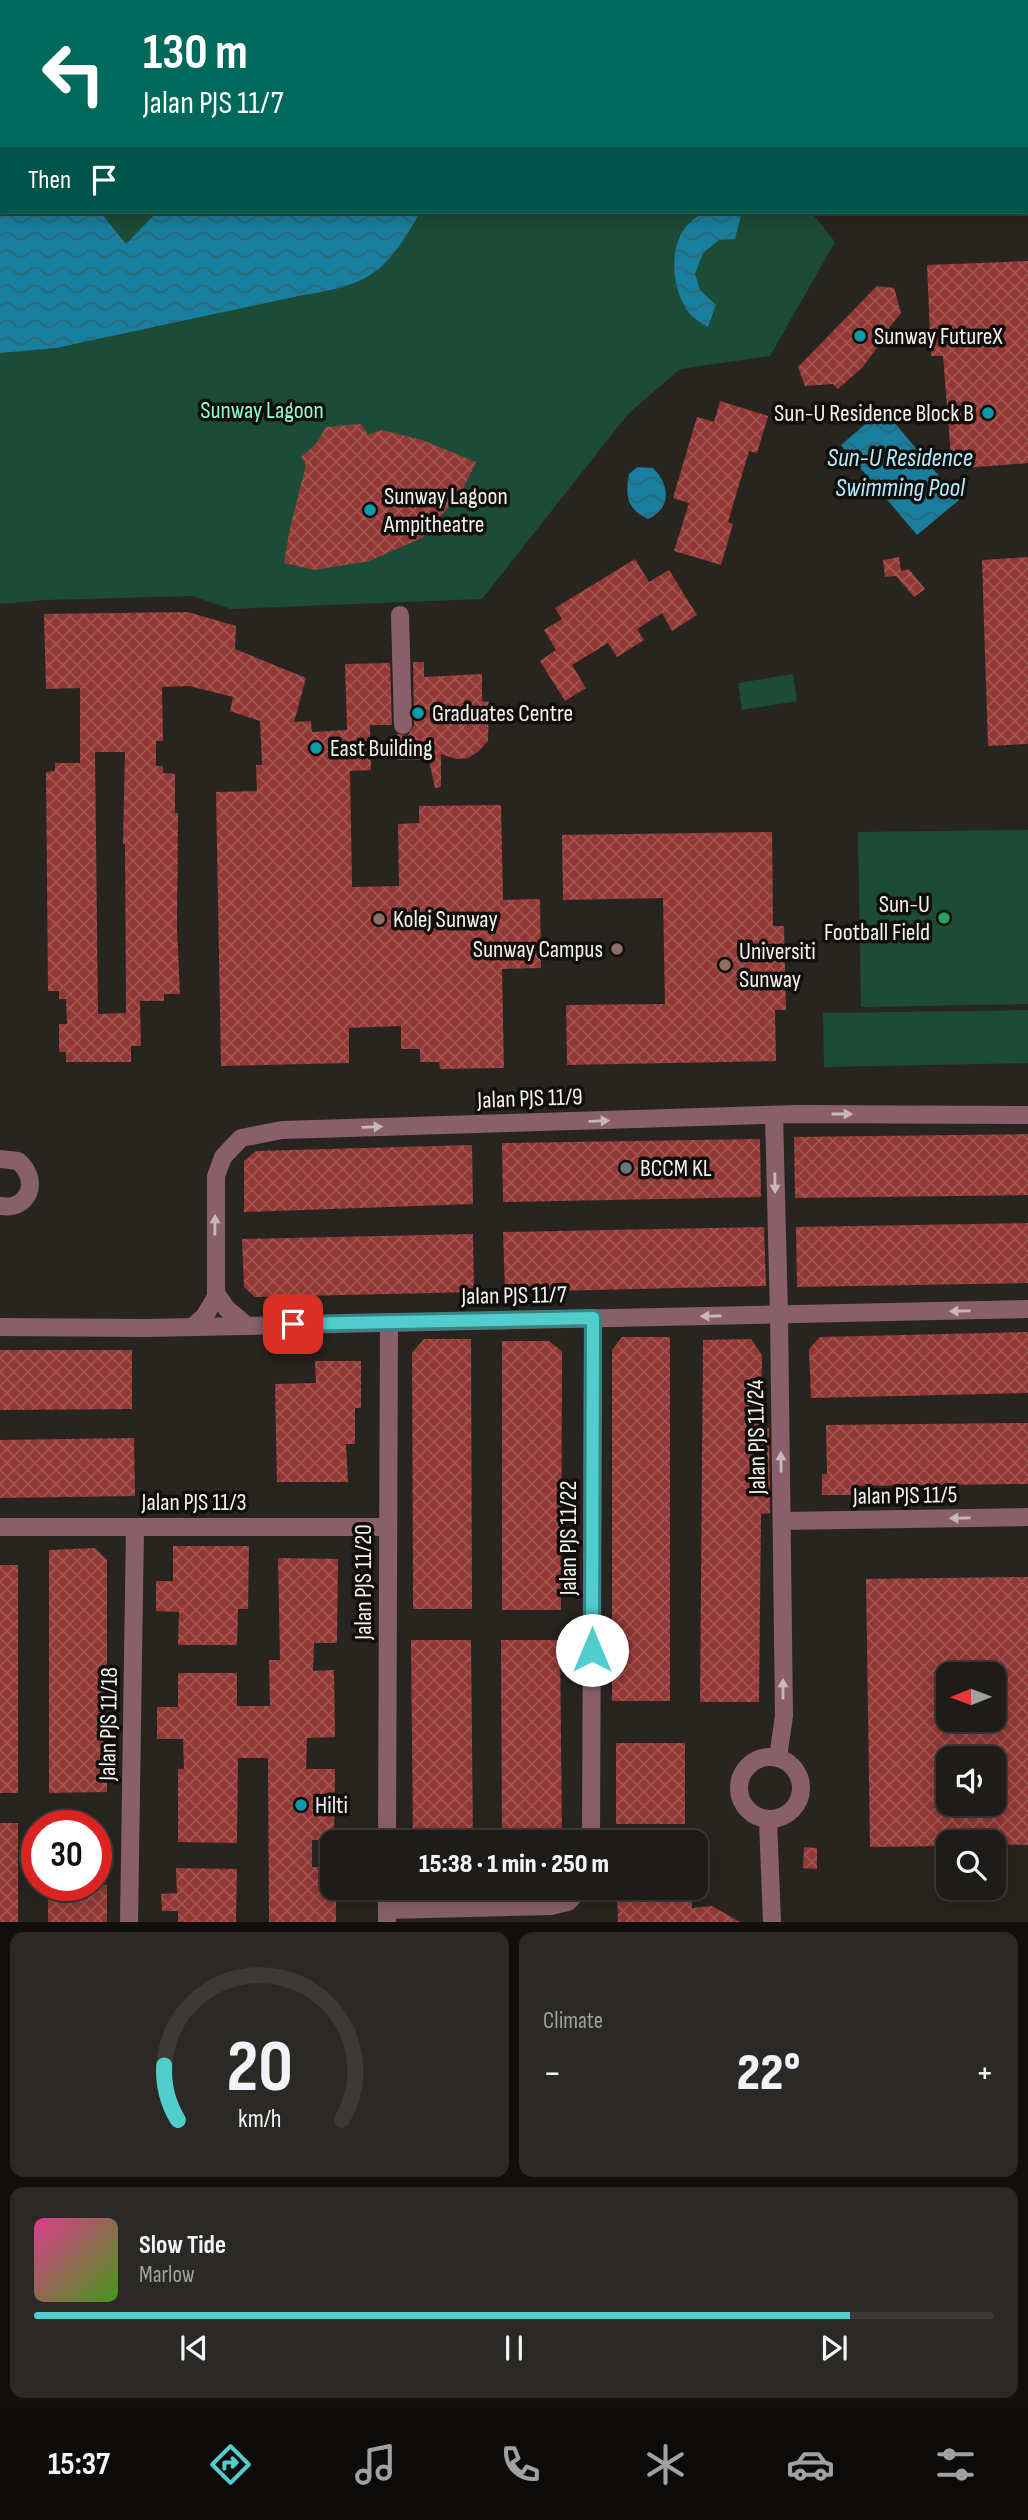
<!DOCTYPE html>
<html lang="en">
<head>
<meta charset="utf-8">
<style>
	:root { --surface:#1e1c18; --page:#2b2925; --text:#f1f3f6; --muted:#a1a1a2; --line:#3c3a37; --accent:#52cdce }
	body { margin:0; font-family:"Sofia Sans Condensed",sans-serif; background:var(--page); color:var(--text); height:100vh; display:flex; flex-direction:column; font-size:26px; white-space:nowrap }
	* { box-sizing:border-box; margin:0 }
	p { font-size:23px; color:var(--muted) }
	.icon { flex:none; width:38px; height:38px; fill:none; stroke:currentColor; stroke-width:2; stroke-linecap:round; stroke-linejoin:round }
	.map { position:relative; height:1922px; overflow:hidden }
	.side { display:flex; flex-direction:column; gap:10px; padding:10px; background:#100f0d; flex:1 }
	.side>* { flex:none }
	.guide { position:absolute; left:0px; top:0px; width:1029px; height:214px; box-shadow:0 4px 18px #0003,0 0 0 2px var(--line); background:#00695c; color:#fff; overflow:hidden }
	.needle { width:46px; rotate:269deg }
	.buttons { position:absolute; left:936px; top:1662px; display:grid; gap:14px }
	.buttons a { display:grid; place-items:center; width:70px; height:70px; border-radius:14px; background:var(--surface); box-shadow:0 4px 18px #0003,0 0 0 2px var(--line); font-size:35px }
	.speed { position:absolute; left:21px; top:1810px; display:flex; gap:14px; font-size:35px; font-weight:700; text-align:center }
	.speed>* { display:grid; place-content:center; width:91px; height:91px; border-radius:50%; background:var(--surface); box-shadow:0 4px 18px #0003,0 0 0 2px var(--line); line-height:1 }
	.speed .limit { border:10px solid #d22; background:#fff; color:#111 }
	.pin { position:absolute; display:grid; place-items:center; width:60px; height:60px; color:#fff; margin:-30px; border-radius:14px; box-shadow:0 4px 10px #0006 }
	.me { position:absolute; width:77px; margin:-38px; rotate:0deg; stroke-linejoin:round; filter:drop-shadow(0 0 5px #0008) }
	.turn { display:flex; align-items:center; gap:24px; height:147px; padding:0 28px; font-size:32px }
	.turn .icon { width:91px; height:91px; stroke-width:2.5 }
	.turn b { display:block; font-size:49px; line-height:60px }
	.then { display:flex; align-items:center; height:66px; padding:0 28px; background:#0003; gap:14px; font-size:26px }
	.big { font-size:52px; font-weight:800; line-height:1.1 }
	.side .tile { flex:1; display:flex; flex-direction:column; justify-content:center; gap:10px; min-width:0; padding:0 24px; border-radius:14px; background:var(--page) }
	.side .dial { align-items:center; gap:0 }
	.dial svg { height:182px; overflow:visible; fill:none; stroke:var(--line); stroke-width:7; stroke-linecap:round; text-anchor:middle }
	.dial text { fill:var(--text); stroke:none }
	.song { display:flex; align-items:center; gap:21px }
	.cover { width:84px; height:84px; border-radius:10px; background:linear-gradient(135deg,hsl(330 70% 55%),hsl(100 70% 35%)) }
	.played { height:7px; border-radius:4px; background:linear-gradient(90deg,var(--accent) 85%,var(--line) 85%) }
	.keys { display:flex; justify-content:space-around; direction:ltr }
	.heat { display:flex; justify-content:space-between; align-items:center; font-size:38px; direction:ltr }
	.side .tiles { flex:1; display:grid; gap:10px; grid-template-columns:1fr 1fr }
	.tile:last-child { grid-column:span 2 }
	.trip { position:absolute; left:320px; top:1830px; width:388px; height:70px; border-radius:14px; background:var(--surface); box-shadow:0 4px 18px #0003,0 0 0 2px var(--line); font-weight:800; line-height:70px; text-align:center }
	.dock { display:flex; height:112px; justify-content:space-around; align-items:center; background:#0c0b0a; color:var(--muted) }
	.dock .icon { width:49px; height:49px }
	.dock .active { color:var(--accent) }
	.dock b { font-size:32px; color:var(--text) }
	.map>svg:first-child { display:block }
	.park { fill:#1c4b38 }
	.water { fill:url(#water-waves) }
	.building { fill:url(#building-cross-hatch); fill-rule:evenodd }
	.lines { fill:none; stroke-linecap:round; stroke-linejoin:round }
	.minor { stroke:#896069; stroke-width:18 }
	.oneway { fill:#c9b8b9 }
	.route-casing { stroke:#358586; stroke-width:18 }
	.route { stroke:#52cdce; stroke-width:12 }
	.culture-dot { fill:#0f9aa8; stroke:#100f0c; stroke-width:2.5 }
	.leisure-dot { fill:#2e9e5b; stroke:#100f0c; stroke-width:2.5 }
	.education-dot { fill:#8d6e63; stroke:#100f0c; stroke-width:2.5 }
	.worship-dot { fill:#6b7280; stroke:#100f0c; stroke-width:2.5 }
	.labels { text-anchor:middle; stroke-width:7; stroke-linejoin:round; paint-order:stroke }
	.poi-label { font-size:24px; fill:#f4f2ef; stroke:#100f0c; text-anchor:start }
	.park-label { font-size:24px; fill:#8ffdcd; stroke:#100f0c }
	.street-label { font-size:24px; fill:#f4f2ef; stroke:#100f0c }
	.water-label { font-size:26px; font-style:italic; fill:#b5eaff; stroke:#100f0c }
</style>
</head>
<body>
<div class="map">
<svg width="1028" height="1922" viewBox="0 0 1028 1922">
	<defs>
		<pattern id="water-waves" width="16" height="10" patternUnits="userSpaceOnUse" patternTransform="scale(1.75)"><rect width="16" height="10" fill="#18809e"/><path d="M0 5q4-4 8 0t8 0" fill="none" stroke="#2e6777"/></pattern>
		<pattern id="building-cross-hatch" width="8" height="8" patternUnits="userSpaceOnUse" patternTransform="scale(1.75)"><rect width="8" height="8" fill="#923835"/><path d="M0 0l8 8M0 8l8-8" fill="none" stroke="#a25553"/></pattern>
	</defs>
	<rect width="100%" height="100%" fill="#282520"/>
	<g class="park">
		<path d="M0 0H743V2H2V212H811L835 242 770 356 680 369 628 414 482 599 231 609 192 596 46 600 0 604Z"/>
		<path d="M793 674 797 701 742 710 738 683Z"/>
		<path d="M1028 830V1004L861 1007 858 832Z"/>
		<path d="M1028 1010V1063L824 1067 823 1013Z"/>
	</g>
	<g class="water">
		<path d="M0 87 2 212H100L126 244 157 212H419L418 216C385 273 369 285 303 295L56 348 0 353Z"/>
		<path d="M708 212H742L735 239 719 240 703 253 695 274 700 290 716 305 708 327C702 323 695 320 690 314 667 286 666 224 708 212Z"/>
		<path d="M883 409 959 500 917 535 841 445Z"/>
		<path d="M637 467 653 468C670 485 672 508 648 519 627 509 625 497 629 474Z"/>
	</g>
	<g class="building">
		<path d="M1028 261V463L952 469 943 356H931L927 265Z"/>
		<path d="M877 286 894 288 901 313 889 328 894 334 886 342 883 340 862 368 838 389 833 384 805 386 798 367Z"/>
		<path d="M720 401 768 416 757 453 749 451 728 522 733 524 721 565 674 551 689 503 673 498 697 417 714 422Z"/>
		<path d="M361 424 368 435 381 430 422 440 476 462 461 493 422 538 369 561 314 570 284 563 290 528 306 465 301 457 316 444 326 427Z"/>
		<path d="M899 557 901 571 909 569 925 589 914 597 896 576 885 577 883 560Z"/>
		<path d="M1028 557V744L988 746 982 560Z"/>
		<path d="M635 559 649 582 669 570 697 615 672 631 662 613 637 629 644 640 617 657 608 643 572 665 586 688 565 701 540 661 556 650 544 630 562 619 555 608Z"/>
		<path d="M188 612 236 626 235 649 306 678 294 722 311 721 312 732 347 730 345 664 390 663 392 725H370L371 770 350 771 352 887 399 886 398 824 419 823V806L501 805 503 900 540 899 541 968 502 969 504 1068 440 1069 439 1062H420V1049H401V1026L349 1028V1063L221 1066 216 792 257 791 256 765H262L260 721 230 711 233 697 189 686 162 687 163 741H156V766H163V773L175 774V813H178L177 929 180 994H164V1001H140L141 1046H131V1062H66V1052H59V1024H67L66 999H59V991H48L46 772 55 771V763H80V688L46 689 44 614ZM95 752H125L123 844H125L126 1013 98 1014Z"/>
		<path d="M413 662H424V677L482 674V701L489 702 488 741 479 751 468 758 456 759 441 754V787L435 788 429 760H397V734L408 735 414 725Z"/>
		<path d="M772 832 773 926H784L786 1010H775L776 1061 567 1065 566 1005 665 1004 663 898 563 900 562 835Z"/>
		<path d="M1028 1134V1195L795 1198 794 1137Z"/>
		<path d="M760 1139 761 1197 503 1202 502 1143Z"/>
		<path d="M472 1145 473 1204 244 1212V1161L256 1151Z"/>
		<path d="M1028 1223V1283L797 1287 796 1227Z"/>
		<path d="M764 1227 766 1286 505 1292 503 1232Z"/>
		<path d="M473 1234 474 1292 255 1297 244 1287 242 1239Z"/>
		<path d="M1028 1332V1393L811 1398 809 1349 820 1337Z"/>
		<path d="M622 1337H670V1701H612V1350Z"/>
		<path d="M424 1339H471L472 1609H413L412 1353Z"/>
		<path d="M751 1339 762 1355 761 1429 769 1428 770 1513 761 1514 759 1702H700L703 1340Z"/>
		<path d="M502 1341H549L562 1351 561 1610H502Z"/>
		<path d="M0 1350H132V1409L0 1410Z"/>
		<path d="M315 1361H361V1408H355V1444H346L348 1482H277L275 1384 316 1383Z"/>
		<path d="M1028 1423V1484L857 1486V1495H822V1474H827L826 1425Z"/>
		<path d="M134 1438 135 1496 0 1498V1440Z"/>
		<path d="M173 1546H249L248 1609H238L237 1645H178L179 1612 156 1611V1581H173Z"/>
		<path d="M95 1548 107 1560V1792L49 1793V1550Z"/>
		<path d="M278 1558 338 1559 337 1643H314L313 1671 334 1670 335 1737 307 1738 306 1769H335L334 1839 312 1840V1867L332 1868V1888H336V1922H269L268 1758H238L237 1843 178 1842V1769H184L183 1739H157V1707H178V1673H237V1706H270L269 1660H280Z"/>
		<rect x="0" y="1565" width="18" height="228"/>
		<path d="M1028 1577V1845L948 1843V1846L870 1847 866 1579ZM948 1675H994V1720H948ZM948 1759H994V1804H948Z"/>
		<path d="M411 1640H471L473 1843H413Z"/>
		<path d="M501 1640H560L562 1843H502Z"/>
		<rect x="616" y="1743" width="69" height="81"/>
		<rect x="0" y="1823" width="18" height="99"/>
		<path d="M804 1847 817 1848V1869L803 1868Z"/>
		<path d="M176 1868 237 1869 236 1922H178V1911H162L161 1894 177 1893Z"/>
		<rect x="48" y="1885" width="59" height="37"/>
		<path d="M617 1888H692V1908L712 1906 740 1922H618Z"/>
	</g>
	<g class="lines">
		<g class="minor">
			<path d="M400 615 403 725"/>
			<path d="M774 1115 779 1315 784 1716 778 1757"/>
			<path d="M0 1159 18 1161C40 1179 30 1211 0 1206"/>
			<path d="M216 1293 227 1309 246 1325"/>
			<path d="M0 1327 146 1328 1028 1309"/>
			<path d="M192 1327 204 1317 216 1297V1176L223 1157 241 1138 282 1130 796 1114 1028 1115"/>
			<path d="M782 1521 1028 1517"/>
			<path d="M0 1527H388"/>
			<circle cx="770" cy="1788" r="31"/>
			<path d="M768 1820 772 1922"/>
			<path d="M387 1843 389 1322"/>
			<path d="M591 1843 593 1318"/>
			<path d="M387 1910 551 1906 568 1902 582 1888"/>
			<path d="M129 1922 135 1527"/>
			<path d="M387 1922V1888"/>
		</g>
	</g>
	<defs><path id="oneway-solid" d="M-6-.8H1V-3.2L6.5 0L1 3.2V.8H-6Z" transform="scale(1.75)"/></defs>
	<g class="oneway">
		<use href="#oneway-solid" transform="translate(842 1114)"/>
		<use href="#oneway-solid" transform="translate(599 1121) rotate(-2)"/>
		<use href="#oneway-solid" transform="translate(372 1127) rotate(-2)"/>
		<use href="#oneway-solid" transform="translate(775 1183) rotate(89)"/>
		<use href="#oneway-solid" transform="translate(215 1225) rotate(-89)"/>
		<use href="#oneway-solid" transform="translate(960 1311) rotate(179)"/>
		<use href="#oneway-solid" transform="translate(711 1316) rotate(179)"/>
		<use href="#oneway-solid" transform="translate(781 1462) rotate(-91)"/>
		<use href="#oneway-solid" transform="translate(960 1518) rotate(179)"/>
		<use href="#oneway-solid" transform="translate(783 1689) rotate(-90)"/>
	</g>
	<g class="lines">
		<g class="route-casing">
			<path id="route" d="M293 1324 593 1318 592 1650"/>
		</g>
		<use href="#route" class="route"/>
	</g>
	<g class="culture-dot">
		<circle cx="860" cy="336" r="7"/>
		<circle cx="988" cy="413" r="7"/>
		<circle cx="370" cy="510" r="7"/>
		<circle cx="418" cy="713" r="7"/>
		<circle cx="316" cy="748" r="7"/>
		<circle cx="301" cy="1805" r="7"/>
	</g>
	<circle class="leisure-dot" cx="944" cy="918" r="7"/>
	<g class="education-dot">
		<circle cx="379" cy="919" r="7"/>
		<circle cx="617" cy="949" r="7"/>
		<circle cx="725" cy="965" r="7"/>
	</g>
	<circle class="worship-dot" cx="626" cy="1168" r="7"/>
	<g class="labels">
		<g class="poi-label">
			<text x="874" y="344">Sunway FutureX</text>
			<text x="974" y="421" text-anchor="end">Sun-U Residence Block B</text>
			<text x="384" y="504">Sunway Lagoon<tspan x="384" dy="28">Ampitheatre</tspan></text>
			<text x="432" y="721">Graduates Centre</text>
			<text x="330" y="756">East Building</text>
			<text x="930" y="912" text-anchor="end">Sun-U<tspan x="930" dy="28">Football Field</tspan></text>
			<text x="393" y="927">Kolej Sunway</text>
			<text x="603" y="957" text-anchor="end">Sunway Campus</text>
			<text x="739" y="959">Universiti<tspan x="739" dy="28">Sunway</tspan></text>
			<text x="640" y="1176">BCCM KL</text>
			<text x="315" y="1813">Hilti</text>
		</g>
		<g class="park-label">
			<text x="262" y="418">Sunway Lagoon</text>
		</g>
		<g class="street-label">
			<text transform="translate(530 1098) rotate(-2)" y="8">Jalan PJS 11/9</text>
			<text transform="translate(514 1295) rotate(-1)" y="8">Jalan PJS 11/7</text>
			<text transform="translate(756 1437) rotate(-91)" y="8">Jalan PJS 11/24</text>
			<text transform="translate(905 1495) rotate(-1)" y="8">Jalan PJS 11/5</text>
			<text x="194" y="1510">Jalan PJS 11/3</text>
			<text transform="translate(568 1538) rotate(-90)" y="8">Jalan PJS 11/22</text>
			<text transform="translate(363 1582) rotate(-90)" y="8">Jalan PJS 11/20</text>
			<text transform="translate(108 1724) rotate(-89)" y="8">Jalan PJS 11/18</text>
		</g>
		<g class="water-label">
			<text x="900" y="466">Sun-U Residence<tspan x="900" dy="30">Swimming Pool</tspan></text>
		</g>
	</g>
</svg>
<div class="buttons">
<a><svg class="needle" viewBox="-14 -14 28 28"><path d="M0-13l5 13h-10z" fill="#e53935"/><path d="M0 13l5-13h-10z" fill="#a1a1a2"/></svg></a>
<a><svg class="icon" aria-label="sound" viewBox="0 0 24 24"><path d="M4 9h4l5-4v14l-5-4H4zM17 9q2 3 0 6"/></svg></a>
<a><svg class="icon" aria-label="search" viewBox="0 0 24 24"><circle cx="10" cy="10" r="6"/><path d="M15 15l6 6"/></svg></a>
</div>
<div class="speed"><div class="limit">30</div></div>
<div class="pin" style="left:293px;top:1324px;background:#d93025"><svg class="icon" aria-label="arrive" viewBox="0 0 24 24"><path d="M6 21V4h12l-3 4 3 4H6"/></svg></div>
<svg class="me" style="left:592px;top:1650px" viewBox="-20 -20 40 40"><circle r="19" fill="#fff"/><path d="M0-13L10 11 0 6-10 11z" fill="#52cdce"/></svg>
<div class="trip">15:38 · 1 min · 250 m</div>
<div class="guide">
<div class="turn"><svg class="icon" aria-label="left" viewBox="0 0 24 24"><path d="M17 20v-9H6M10 6l-5 5 5 5"/></svg><div><b>130 m</b>Jalan PJS 11/7</div></div>
<div class="then">Then<svg class="icon" aria-label="arrive" viewBox="0 0 24 24"><path d="M6 21V4h12l-3 4 3 4H6"/></svg></div>
</div>
</div>
<section class="side">
<div class="tiles">
<div class="tile dial"><svg viewBox="0 0 100 80">
<path d="M14 69A42 42 0 1 1 86 69"/>
<path d="M14 69A42 42 0 0 1 8 45" stroke="#52cdce"/>
<text x="50" y="56" font-size="32" font-weight="700">20</text>
<text x="50" y="72" font-size="11">km/h</text>
</svg></div>
<div class="tile"><p>Climate</p>
<div class="heat"><a>−</a><b class="big">22°</b><a>+</a></div>
</div>
<div class="tile">
<div class="song"><i class="cover"></i><div><b>Slow Tide</b><p>Marlow</p></div></div>
<div class="played"></div>
<div class="keys"><svg class="icon" aria-label="previous" viewBox="0 0 24 24"><path d="M18 5L8 12l10 7zM5 5v14"/></svg><svg class="icon" aria-label="pause" viewBox="0 0 24 24"><path d="M8 5v14M16 5v14"/></svg><svg class="icon" aria-label="next" viewBox="0 0 24 24"><path d="M6 5l10 7-10 7zM19 5v14"/></svg></div>
</div>
</div>
</section>
<nav class="dock">
<b>15:37</b>
<svg class="icon active" aria-label="directions" viewBox="0 0 24 24"><path d="M12 3l9 9-9 9-9-9zM9 14v-3h6M13 9l2 2-2 2"/></svg>
<svg class="icon" aria-label="music" viewBox="0 0 24 24"><path d="M9 18V5l10-2v13"/><circle cx="6" cy="18" r="3"/><circle cx="16" cy="16" r="3"/></svg>
<svg class="icon" aria-label="phone" viewBox="0 0 24 24"><path d="M5 4h4l2 5-3 2q2 4 5 5l2-3 5 2v4C11 20 4 13 5 4z"/></svg>
<svg class="icon" aria-label="climate" viewBox="0 0 24 24"><path d="M12 3v18M4 7l16 10M4 17L20 7"/></svg>
<svg class="icon" aria-label="car" viewBox="0 0 24 24"><path d="M5 17H2v-5l4-1 3-4h7l3 4 3 1v5h-3M9 17h6M6 11h13"/><circle cx="7" cy="17" r="2"/><circle cx="17" cy="17" r="2"/></svg>
<svg class="icon" aria-label="filters" viewBox="0 0 24 24"><path d="M4 7h16M4 17h16"/><circle cx="9" cy="7" r="2"/><circle cx="15" cy="17" r="2"/></svg>
</nav>
</body>
</html>
